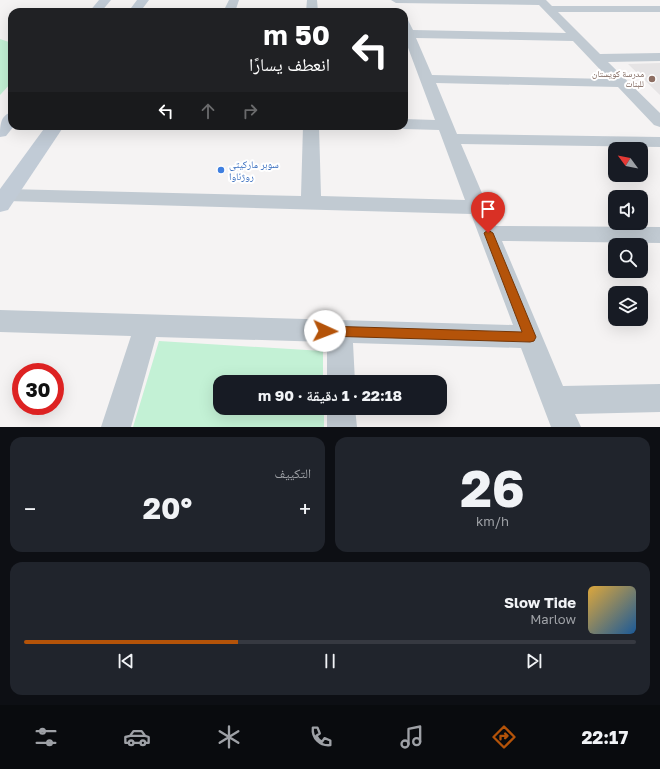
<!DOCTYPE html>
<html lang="ar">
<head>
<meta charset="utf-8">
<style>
	:root { --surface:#171b24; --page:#20242c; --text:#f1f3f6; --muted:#9ea1a6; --line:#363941; --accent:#b45309 }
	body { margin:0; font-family:"Golos Text","Noto Naskh Arabic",sans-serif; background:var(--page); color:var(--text); direction:rtl; height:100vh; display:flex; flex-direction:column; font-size:15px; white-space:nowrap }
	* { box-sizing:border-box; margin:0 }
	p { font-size:13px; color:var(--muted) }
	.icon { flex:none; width:22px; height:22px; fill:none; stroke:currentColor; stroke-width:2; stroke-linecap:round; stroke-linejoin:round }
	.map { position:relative; height:427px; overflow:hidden; direction:ltr }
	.sheet { display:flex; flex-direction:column; gap:10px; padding:10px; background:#0d0f14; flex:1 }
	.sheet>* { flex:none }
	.guide { position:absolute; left:8px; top:8px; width:400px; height:122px; border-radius:12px; box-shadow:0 4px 16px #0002; direction:rtl; background:#202124; color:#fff; overflow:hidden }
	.needle { width:26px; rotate:302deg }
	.fabs { position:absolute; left:608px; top:142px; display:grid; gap:8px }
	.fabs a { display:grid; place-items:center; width:40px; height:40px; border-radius:8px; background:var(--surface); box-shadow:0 4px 16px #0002; font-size:20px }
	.speed { position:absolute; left:12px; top:363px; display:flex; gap:8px; font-size:20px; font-weight:700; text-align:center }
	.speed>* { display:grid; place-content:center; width:52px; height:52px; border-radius:50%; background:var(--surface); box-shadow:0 4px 16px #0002; line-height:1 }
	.speed .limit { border:6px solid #d22; background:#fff; color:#111 }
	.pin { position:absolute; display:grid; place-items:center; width:34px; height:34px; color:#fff; margin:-41px -17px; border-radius:50% 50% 50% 0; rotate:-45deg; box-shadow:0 0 4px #0007 }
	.pin .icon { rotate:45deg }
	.me { position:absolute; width:44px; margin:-22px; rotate:92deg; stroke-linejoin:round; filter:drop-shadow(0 0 3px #0008) }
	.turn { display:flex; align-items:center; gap:14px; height:84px; padding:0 12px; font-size:18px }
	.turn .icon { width:52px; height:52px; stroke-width:2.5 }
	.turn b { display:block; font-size:28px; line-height:34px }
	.lanes { display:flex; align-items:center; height:38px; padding:0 12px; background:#0003; justify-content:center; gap:20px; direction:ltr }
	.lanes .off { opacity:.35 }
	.big { font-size:30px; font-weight:700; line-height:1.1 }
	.sheet .card { flex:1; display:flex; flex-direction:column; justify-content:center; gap:6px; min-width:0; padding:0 14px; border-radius:12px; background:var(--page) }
	.sheet .dial { align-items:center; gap:0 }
	.dial b { font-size:52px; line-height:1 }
	.song { display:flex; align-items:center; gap:12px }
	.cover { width:48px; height:48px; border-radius:6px; background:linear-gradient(135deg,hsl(40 70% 55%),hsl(210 70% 35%)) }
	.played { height:4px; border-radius:2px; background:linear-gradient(90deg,var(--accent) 35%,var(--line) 35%) }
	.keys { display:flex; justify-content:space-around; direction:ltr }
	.heat { display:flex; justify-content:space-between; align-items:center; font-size:22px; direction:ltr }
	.sheet .tiles { flex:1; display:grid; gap:10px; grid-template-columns:1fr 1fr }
	.card:last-child { grid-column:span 2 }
	.trip { position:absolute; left:213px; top:375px; width:234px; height:40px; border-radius:12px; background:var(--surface); box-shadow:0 4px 16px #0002; font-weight:700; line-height:40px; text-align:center; direction:rtl }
	.dock { display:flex; height:64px; justify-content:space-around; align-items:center; background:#090b0e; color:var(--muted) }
	.dock .icon { width:28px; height:28px }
	.dock .selected { color:var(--accent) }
	.dock b { font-size:18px; color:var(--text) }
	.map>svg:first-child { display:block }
	.education { fill:#e6e4e5 }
	.green { fill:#c3f1d5 }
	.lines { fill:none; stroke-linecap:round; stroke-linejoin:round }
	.street { fill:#c1cad2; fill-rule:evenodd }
	.secondary { fill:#c1cbd6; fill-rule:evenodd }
	.route { fill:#b45309; stroke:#753606 }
	.education-dot { fill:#8d6e63; stroke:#fff; stroke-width:1.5 }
	.shop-dot { fill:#3f7fe0; stroke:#fff; stroke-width:1.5 }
	.labels { text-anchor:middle; stroke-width:4; stroke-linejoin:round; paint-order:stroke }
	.far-education-label { font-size:9px; fill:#785e54; stroke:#fff; text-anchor:end }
	.shop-label { font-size:10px; fill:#366cbe; stroke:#fff; text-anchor:start }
</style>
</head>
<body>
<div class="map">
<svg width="660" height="427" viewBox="0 0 660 427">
	<rect width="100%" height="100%" fill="#f5f3f3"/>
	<path class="education" d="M660 63V95L628 64Z"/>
	<g class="green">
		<path d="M0 39 12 43V82L0 95Z"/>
		<path d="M159 341 323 351V382H220V408H324V427H133Z"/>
	</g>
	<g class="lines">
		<g class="street">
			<path d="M229 0H239L235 12H223Z"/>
			<path d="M307 0H317L318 12H306Z"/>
			<path d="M391 0H546L552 6H660V12H558L600 54 660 53V61L608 62 660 113V127L654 125 618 87 436 83 457 134 660 137V147L461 144 496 226 660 227V243L502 241 563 386 660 384V412L575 414 581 427H551L521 348 353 343 355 382H327V342L156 337 131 427H101L131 336 0 332V310L513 325 471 214 7 201 0 199V190L7 189 301 196 303 126H319L321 196 465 200 439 130 404 129 397 126H404V119L435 120 404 37V19L408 20 413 30 566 33 539 5 396 3ZM416 38 573 41 609 79 432 75Z"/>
			<path d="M327 408H355L357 427H327Z"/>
		</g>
		<g class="secondary">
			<path d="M99 0H111L101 12H89Z"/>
			<path d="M137 0H149L140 12H128Z"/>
			<path d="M12 112V126H14L6 136 0 137C0 126 0 115 12 112Z"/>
			<path d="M46 126H64L8 210 0 212V189Z"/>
		</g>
	</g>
	<path class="route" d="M488 230 493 233 536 337 534 341 530 342 325 336 321 334 319 331 321 327 325 326 522 332 484 233Z"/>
	<circle class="education-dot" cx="652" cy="79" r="4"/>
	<circle class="shop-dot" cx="221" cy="170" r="4"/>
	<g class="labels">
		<g class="far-education-label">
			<text x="644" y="77">مدرسة كويستان<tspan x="644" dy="10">للبنات</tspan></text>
		</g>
		<g class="shop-label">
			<text x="229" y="168">سوبر ماركيتى<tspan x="229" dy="12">روژئاوا</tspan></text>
		</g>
	</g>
</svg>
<div class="fabs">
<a><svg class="needle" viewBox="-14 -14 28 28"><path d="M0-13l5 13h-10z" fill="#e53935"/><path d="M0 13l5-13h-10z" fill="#9ea1a6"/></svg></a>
<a><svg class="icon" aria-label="sound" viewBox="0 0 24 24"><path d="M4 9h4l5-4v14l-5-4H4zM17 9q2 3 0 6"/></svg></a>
<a><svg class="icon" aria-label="search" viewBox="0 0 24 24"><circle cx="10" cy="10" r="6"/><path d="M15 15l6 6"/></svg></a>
<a><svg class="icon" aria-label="layers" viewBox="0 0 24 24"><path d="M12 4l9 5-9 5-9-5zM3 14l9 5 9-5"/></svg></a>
</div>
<div class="speed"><div class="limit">30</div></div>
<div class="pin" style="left:488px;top:233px;background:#d93025"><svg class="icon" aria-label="arrive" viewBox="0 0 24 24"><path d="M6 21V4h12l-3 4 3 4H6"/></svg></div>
<svg class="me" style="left:325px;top:331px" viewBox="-20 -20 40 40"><circle r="19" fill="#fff"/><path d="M0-13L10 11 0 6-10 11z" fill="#b45309"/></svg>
<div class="trip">22:18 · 1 دقيقة · 90 m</div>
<div class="guide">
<div class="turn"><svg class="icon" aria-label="left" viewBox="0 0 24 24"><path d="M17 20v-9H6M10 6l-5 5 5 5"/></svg><div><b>50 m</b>انعطف يسارًا</div></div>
<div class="lanes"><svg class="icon" aria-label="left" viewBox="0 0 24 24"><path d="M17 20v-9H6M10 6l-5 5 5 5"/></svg><svg class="icon off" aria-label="ahead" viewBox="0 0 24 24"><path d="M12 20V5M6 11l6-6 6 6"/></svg><svg class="icon off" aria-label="right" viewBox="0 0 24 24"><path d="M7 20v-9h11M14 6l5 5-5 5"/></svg></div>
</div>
</div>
<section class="sheet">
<div class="tiles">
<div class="card dial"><b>26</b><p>km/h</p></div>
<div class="card"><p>التكييف</p>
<div class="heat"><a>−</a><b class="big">20°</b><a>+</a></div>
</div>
<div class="card">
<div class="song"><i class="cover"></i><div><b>Slow Tide</b><p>Marlow</p></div></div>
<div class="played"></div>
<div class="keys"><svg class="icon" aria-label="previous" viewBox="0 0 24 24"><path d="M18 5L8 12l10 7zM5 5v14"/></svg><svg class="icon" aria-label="pause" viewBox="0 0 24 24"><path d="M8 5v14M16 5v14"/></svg><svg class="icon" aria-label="next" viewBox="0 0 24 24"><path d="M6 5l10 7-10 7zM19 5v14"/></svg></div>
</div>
</div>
</section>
<nav class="dock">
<b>22:17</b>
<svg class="icon selected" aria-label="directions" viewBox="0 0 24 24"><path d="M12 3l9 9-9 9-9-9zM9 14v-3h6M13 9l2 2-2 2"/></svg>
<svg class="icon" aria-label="music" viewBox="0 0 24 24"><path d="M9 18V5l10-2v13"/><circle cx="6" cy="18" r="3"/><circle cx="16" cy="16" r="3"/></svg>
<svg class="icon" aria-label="phone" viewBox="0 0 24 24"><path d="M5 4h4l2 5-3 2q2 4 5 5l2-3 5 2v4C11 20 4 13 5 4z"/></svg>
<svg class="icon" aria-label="climate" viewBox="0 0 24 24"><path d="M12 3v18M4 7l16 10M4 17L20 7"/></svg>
<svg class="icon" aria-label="car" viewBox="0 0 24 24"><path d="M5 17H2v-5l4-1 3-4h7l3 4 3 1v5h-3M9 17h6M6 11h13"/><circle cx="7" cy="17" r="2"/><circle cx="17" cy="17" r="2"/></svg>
<svg class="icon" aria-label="filters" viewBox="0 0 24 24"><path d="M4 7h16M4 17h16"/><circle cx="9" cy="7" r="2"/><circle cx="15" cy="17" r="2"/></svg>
</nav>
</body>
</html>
